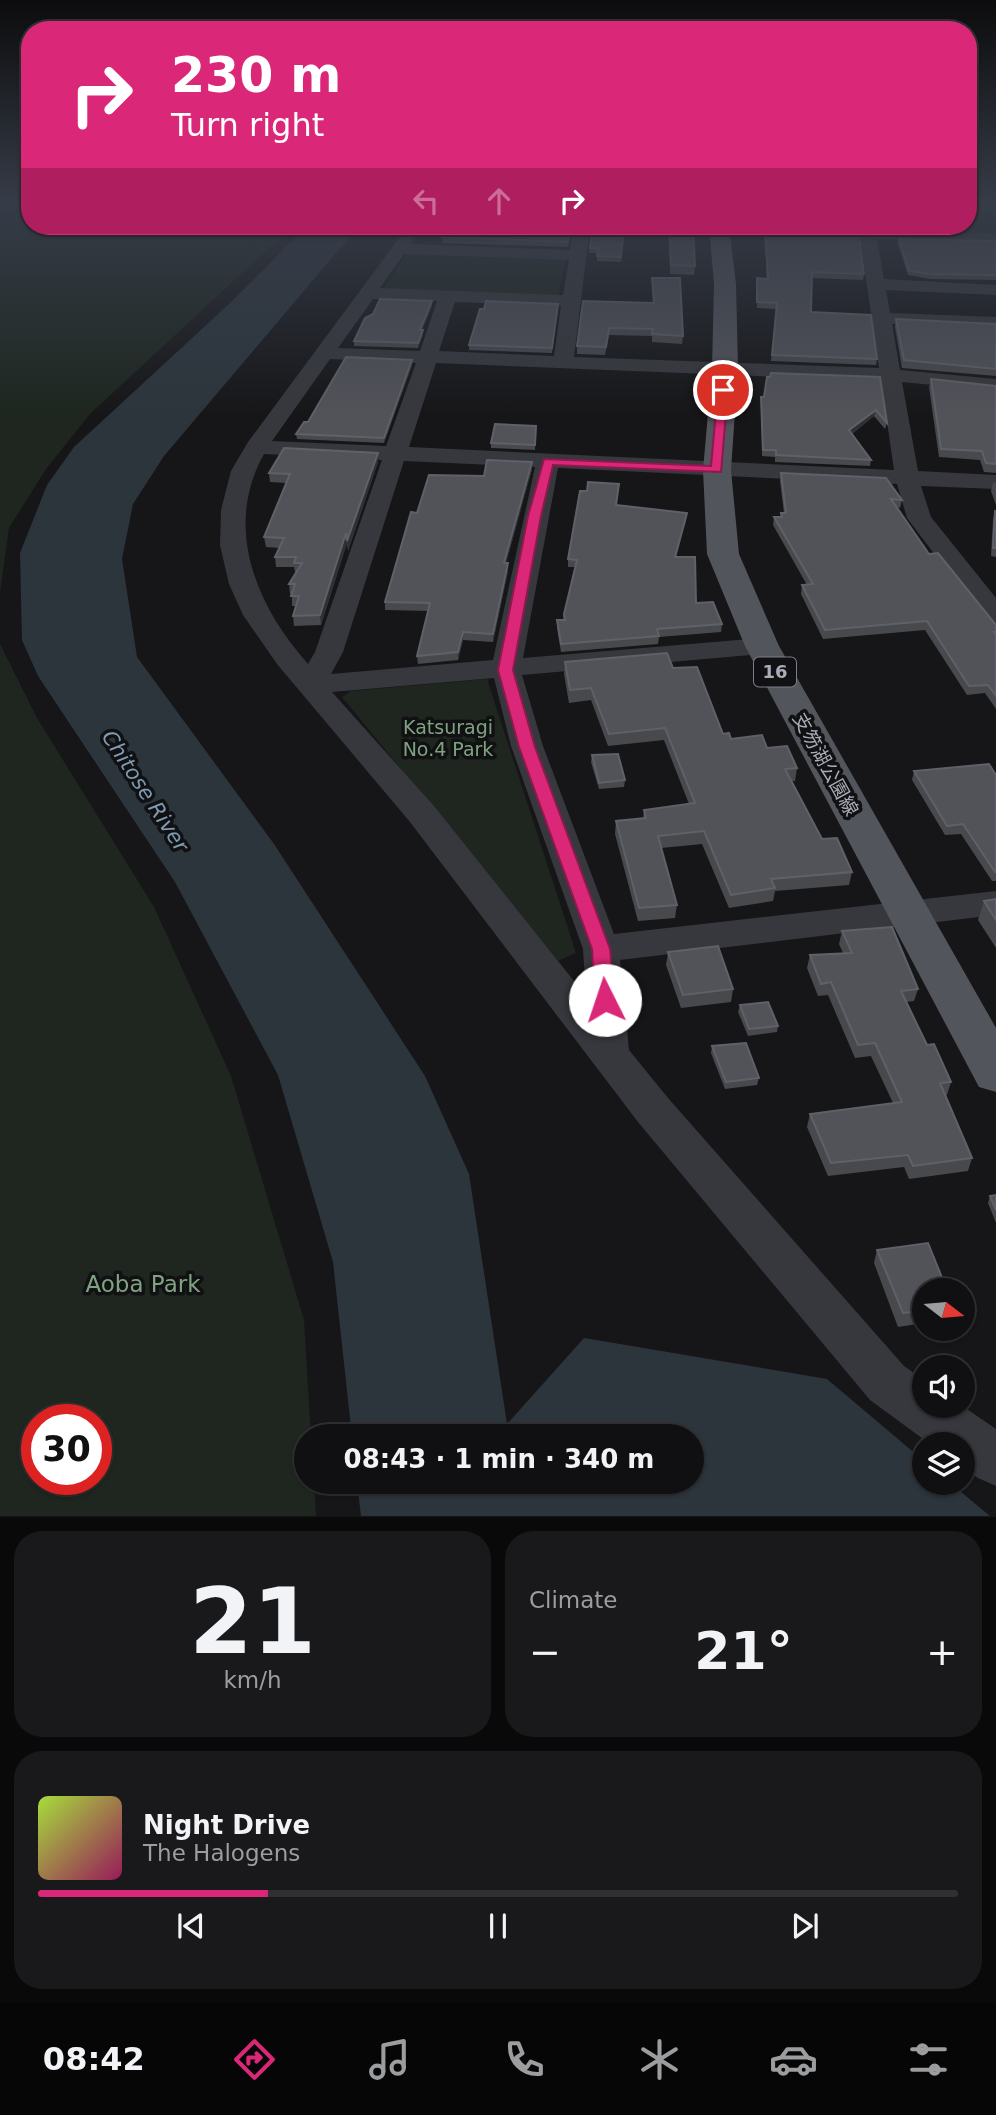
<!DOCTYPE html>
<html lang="en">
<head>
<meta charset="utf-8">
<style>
	:root { --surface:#101012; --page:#19191b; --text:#f1f3f6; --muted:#9c9d9f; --line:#303032; --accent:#db2777 }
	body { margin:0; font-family:"DejaVu Sans","Noto Sans JP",sans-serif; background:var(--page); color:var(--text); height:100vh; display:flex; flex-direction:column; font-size:26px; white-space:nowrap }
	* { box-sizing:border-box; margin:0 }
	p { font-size:23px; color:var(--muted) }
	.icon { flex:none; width:38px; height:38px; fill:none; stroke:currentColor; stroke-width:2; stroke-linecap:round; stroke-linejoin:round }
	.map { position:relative; height:1517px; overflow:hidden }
	.drawer { display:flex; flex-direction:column; gap:14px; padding:14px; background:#09090a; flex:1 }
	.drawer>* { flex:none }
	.banner { position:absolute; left:21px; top:21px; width:956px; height:214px; border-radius:28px; box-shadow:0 2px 5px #0004,0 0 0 2px var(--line); background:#db2777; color:#fff; overflow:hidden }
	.needle { width:46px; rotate:106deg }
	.tools { position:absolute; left:912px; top:1278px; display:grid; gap:14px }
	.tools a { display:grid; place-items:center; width:63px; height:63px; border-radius:50%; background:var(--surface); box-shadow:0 2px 5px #0004,0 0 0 2px var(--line); font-size:35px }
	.speed { position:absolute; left:21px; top:1404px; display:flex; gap:14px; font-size:35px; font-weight:700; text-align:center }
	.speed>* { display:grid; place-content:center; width:91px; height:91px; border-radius:50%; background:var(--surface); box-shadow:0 2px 5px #0004,0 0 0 2px var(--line); line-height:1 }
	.speed .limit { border:10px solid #d22; background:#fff; color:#111 }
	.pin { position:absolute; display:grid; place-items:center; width:60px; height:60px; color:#fff; margin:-30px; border:4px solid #fff; border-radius:50%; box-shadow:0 2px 7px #0007 }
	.me { position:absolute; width:77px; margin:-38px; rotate:356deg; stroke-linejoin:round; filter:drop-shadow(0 0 5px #0008) }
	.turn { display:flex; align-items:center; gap:24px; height:147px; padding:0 35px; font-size:32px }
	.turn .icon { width:91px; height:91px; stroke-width:2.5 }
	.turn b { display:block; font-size:49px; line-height:60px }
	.lanes { display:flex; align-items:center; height:66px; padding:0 35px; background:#0003; justify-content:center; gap:35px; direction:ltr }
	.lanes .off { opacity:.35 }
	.big { font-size:52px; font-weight:700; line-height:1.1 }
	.drawer .card { flex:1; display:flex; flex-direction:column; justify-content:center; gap:10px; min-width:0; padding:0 24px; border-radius:28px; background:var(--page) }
	.drawer .dial { align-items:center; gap:0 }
	.dial b { font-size:91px; line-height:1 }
	.song { display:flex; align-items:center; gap:21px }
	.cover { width:84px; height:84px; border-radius:10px; background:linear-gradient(135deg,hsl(80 70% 55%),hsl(330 70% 35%)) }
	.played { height:7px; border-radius:4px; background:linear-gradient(90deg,var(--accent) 25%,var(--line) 25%) }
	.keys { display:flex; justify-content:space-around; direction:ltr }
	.heat { display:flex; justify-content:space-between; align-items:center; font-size:38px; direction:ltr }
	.drawer .tiles { flex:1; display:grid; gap:14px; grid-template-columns:1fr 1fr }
	.card:last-child { grid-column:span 2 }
	.trip { position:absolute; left:294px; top:1424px; width:410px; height:70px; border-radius:35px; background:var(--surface); box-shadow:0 2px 5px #0004,0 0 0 2px var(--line); font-weight:700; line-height:70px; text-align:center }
	.tabs { display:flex; height:112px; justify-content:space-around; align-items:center; background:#060607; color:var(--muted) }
	.tabs .icon { width:49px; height:49px }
	.tabs .selected { color:var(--accent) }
	.tabs b { font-size:32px; color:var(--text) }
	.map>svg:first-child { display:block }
	.green { fill:#1e261f; fill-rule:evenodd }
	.water { fill:#2c353c }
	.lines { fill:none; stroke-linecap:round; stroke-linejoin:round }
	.street { fill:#37383d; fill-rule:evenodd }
	.primary { fill:#53555c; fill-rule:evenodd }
	.wall { fill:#47494d }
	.shaded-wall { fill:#2f3033 }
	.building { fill:#525359; stroke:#5f6168; stroke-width:2 }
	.route { fill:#db2777; stroke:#8e194d; stroke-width:2 }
	.labels { text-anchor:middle; stroke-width:7; stroke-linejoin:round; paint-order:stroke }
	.shield { fill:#111113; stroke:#7b7e86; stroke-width:2 }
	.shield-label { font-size:18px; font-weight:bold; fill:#a8adb8 }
	.park-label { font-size:19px; fill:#7fa381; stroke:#111113 }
	.street-label { font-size:19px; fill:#a8adb8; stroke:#111113 }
	.water-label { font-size:21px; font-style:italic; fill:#7f9bb3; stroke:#111113 }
	.near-park-label { font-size:23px; fill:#7fa381; stroke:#111113 }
</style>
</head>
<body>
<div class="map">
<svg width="996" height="1517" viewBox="0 0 996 1517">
	<rect width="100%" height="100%" fill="#161618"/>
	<g class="green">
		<path d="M0 203H30V226H293L90 414 46 469 9 528 0 593Z"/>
		<path d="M968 203 996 206V236L879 230 878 226H968Z"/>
		<path d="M407 253 566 259 558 297 382 290Z"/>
		<path d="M0 644 37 718 154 907 231 1076 304 1320 311 1437H306V1482H314L316 1516H0ZM96 1419V1479H37V1419Z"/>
		<path d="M487 679 576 953 558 961 342 697 351 691Z"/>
	</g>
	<path class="water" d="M307 226H359L164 456 133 504 122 559 137 657 274 844 425 1076 469 1174 507 1424 584 1338 827 1379 924 1461V1482H949L990 1516H361L357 1482H691V1437H352L333 1262 278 1075 175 882 38 676 22 640 20 553 47 485 74 447 229 304Z"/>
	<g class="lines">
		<path class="street" d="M408 226H424L411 244 570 250 574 226H590L574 357 879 368 860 238 677 231 669 226 858 228V226H874L875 229 996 234V244L877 239 884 279 996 285V295L886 290 890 313 996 317V329L892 324 900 370 996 379V391L902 382 918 471 996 475V489L921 486 931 517 996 598V624L986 622 907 518 897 484 558 468 523 658 762 638 772 640 776 646 772 652 762 654 522 675 543 746 614 934 996 891V915L620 960 629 1050 668 1098 904 1366 924 1380V1405H961L996 1429V1486L978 1478 962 1467V1444H930L870 1400 638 1122 410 822 277 664 243 615 229 584 220 545 221 510 231 471 248 442ZM404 254 569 260 563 295 380 288ZM373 299 437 301 420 351 338 348ZM455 302 561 306 554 356 439 351ZM330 359 416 363 386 446 272 441ZM436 363 881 381 894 470 409 447ZM264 454 382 460 315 652 308 664C256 606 223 527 264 454ZM404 461 535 467 493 660 331 674 343 652ZM494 678 511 746 583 949 586 996 434 806 332 692Z"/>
		<path class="primary" d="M709 226H729L736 284 738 368 731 470 739 554 779 646 996 1028V1092L979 1087 745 646 707 554 703 470 712 368 714 284Z"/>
	</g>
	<g class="wall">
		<path d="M447 226H572L568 247 442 243V237Z"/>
		<path d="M592 226H624L621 262 597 261V253H589Z"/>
		<path d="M669 226H693L695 266 694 275 670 274Z"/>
		<path d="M765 231 864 274 863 280 812 278 811 312 877 359 876 365 771 361 776 309 757 308V278L767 279Z"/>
		<path d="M899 239 996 241V280L930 279 908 275 898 244Z"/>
		<path d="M652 278 683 336 682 344 652 342V336L609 335 605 355 577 354V346L653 303Z"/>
		<path d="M432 301V306L422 330 423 335 418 348 354 346V341Z"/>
		<path d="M558 304 552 353 469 350V345Z"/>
		<path d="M896 319 996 324V376L902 368 895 327Z"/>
		<path d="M412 365 384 443 297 439 296 434 308 422Z"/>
		<path d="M880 377 887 423 885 429 874 416 852 434 871 460 870 466 775 462V457L762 456 761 397Z"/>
		<path d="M931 379 996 386V473L984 472 980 460 939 457 929 387Z"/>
		<path d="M536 426 535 450 491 448V443Z"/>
		<path d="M378 462 348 551 347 543 321 625 294 626 293 616 296 606H292V594H290L289 584 296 573 295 572 294 567H276L275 557 280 548 266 547 264 537 286 483 270 482 269 473Z"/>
		<path d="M532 462V469L506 563 508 571 493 642 463 640 458 660 418 664 417 656 429 611 385 610V602L417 513 484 476Z"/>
		<path d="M781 473 902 500 900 508 897 507 929 554 996 625V709L985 693 967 695 925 630 823 639 801 594 802 585H807L773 525 774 517H780L781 513H784L780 481Z"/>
		<path d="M996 482V505L991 491 993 483Z"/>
		<path d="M616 505 687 513 686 520 676 557 696 603 722 624 721 632 659 637 658 644 561 652 557 628V620H563L564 614 575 567H568V559Z"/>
		<path d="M995 511H996V557L991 556 993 520Z"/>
		<path d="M565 662 673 668 723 734 731 739 767 748 797 768 795 781H791L822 839 852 872 849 885 775 891 773 901 729 908 702 844 661 848 677 905 675 918 638 921 615 834 616 821 643 818 644 810 689 804 664 740 608 746 591 700 569 703 564 674Z"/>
		<path d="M592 755 625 780 624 787 599 789 591 762Z"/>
		<path d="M914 771 996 775V881H992L961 834 945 835 912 780Z"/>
		<path d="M996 899V948L978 920 984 901Z"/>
		<path d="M842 931 918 989 914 1001 906 1002 927 1045 951 1082 947 1095H945L972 1158 968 1171 909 1179 904 1167 828 1176 807 1127 810 1114 893 1103 871 1056 855 1058 828 995 818 996 807 968 810 955 843 953 839 944Z"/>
		<path d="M668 952 733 989 731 1002 681 1008 666 965Z"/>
		<path d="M740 1005 778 1026 777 1032 748 1036 738 1012Z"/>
		<path d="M712 1046 759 1078 757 1085 725 1089 711 1053Z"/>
		<path d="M996 1195V1223L988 1203 990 1196Z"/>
		<path d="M877 1250 924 1290V1323L898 1327 874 1263Z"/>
	</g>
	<g class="shaded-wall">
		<path d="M432 301V306L420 335V330Z"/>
		<path d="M423 330V335L418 348V343Z"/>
		<path d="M412 360V365L384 443V438Z"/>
		<path d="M876 410 874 416 848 437 849 430Z"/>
		<path d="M378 453V462L348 551 347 541Z"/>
		<path d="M532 462V469L504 571V563Z"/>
		<path d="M687 513 686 520 674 564 675 557Z"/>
		<path d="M346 533 347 543 321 625 320 615Z"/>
		<path d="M508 563V571L493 642V634Z"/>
		<path d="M463 632V640L458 660V652Z"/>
	</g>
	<g class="building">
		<path d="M447 226H571L568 242 442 237Z"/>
		<path d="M592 226H624L621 257 597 256 598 248H590Z"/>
		<path d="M669 226H693L695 266 671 265Z"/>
		<path d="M765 231 856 235 859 237 864 274 812 272 811 312 871 315 877 359 772 355 777 303 757 302V278L768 279Z"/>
		<path d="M899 239 996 241V275L931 274 909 271Z"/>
		<path d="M652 278H680L683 336 652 334 653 329 609 328 606 347 577 346 583 301 654 303Z"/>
		<path d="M380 299 432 301 420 330H423L418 343 354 341 365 318 373 314Z"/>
		<path d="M486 301 558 304 552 348 469 345 480 309H484Z"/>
		<path d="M896 319 996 324V369L904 360Z"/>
		<path d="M346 357 412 360 384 438 296 434 304 422H308Z"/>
		<path d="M771 373 880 377 887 423 876 410 849 430 871 460 776 455V450H763L761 397H764L767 377H770Z"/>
		<path d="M931 379 996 386V464L986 463 982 451 941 449Z"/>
		<path d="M495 424 536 426 535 445 491 443Z"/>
		<path d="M284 448 378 453 347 541 346 533 320 615 293 616 299 596H291L295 584H289L302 563H294L296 557H275L284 538 264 537 290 474 269 473Z"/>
		<path d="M487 460 532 462 504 563H508L493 634 463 632 458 652 417 656 430 603 385 602 411 512 417 513 429 475 484 476Z"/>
		<path d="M781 473 886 478 902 500 891 499 929 554 938 553 996 625V632H994L996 635V696L988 685 969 686 927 621 825 630 802 585 813 584 774 517H782L781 513H786Z"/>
		<path d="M588 482 619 484 616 505 687 513 675 557H695L696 603 713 602 722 624 657 629 659 636 561 644 557 620H565L564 614 577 560 568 559 580 491H587Z"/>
		<path d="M995 511H996V548H993Z"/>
		<path d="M667 653 673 668 697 667 723 734 729 733 731 739 762 735 767 748 787 746 797 768 785 769 822 839 837 838 852 872 771 879 775 888 731 895 704 831 658 836 677 905 639 908 616 821 646 818 644 810 695 803 665 728 609 734 591 688 570 690 565 662Z"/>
		<path d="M618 754 625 780 599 783 592 755Z"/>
		<path d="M989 764 996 775V872H995L963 824 947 826 914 771Z"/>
		<path d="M996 899V920L984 901Z"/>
		<path d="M892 927 918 989 901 991 927 1045 934 1044 951 1082 940 1083 972 1158 913 1166 908 1155 831 1163 810 1114 902 1102 875 1043 858 1045 831 982 821 984 810 955 852 953 842 931Z"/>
		<path d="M718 946 733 989 683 995 668 952Z"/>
		<path d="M768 1002 778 1026 749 1029 740 1005Z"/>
		<path d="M746 1043 759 1078 726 1082 712 1046Z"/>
		<path d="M996 1195V1210L990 1196Z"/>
		<path d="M928 1243 947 1290H924V1311L903 1313 877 1250Z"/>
	</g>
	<linearGradient id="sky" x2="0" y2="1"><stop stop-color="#0c0c0d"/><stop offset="0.49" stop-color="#363c48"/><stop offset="1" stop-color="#363c48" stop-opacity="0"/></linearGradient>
	<rect width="996" height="416" fill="url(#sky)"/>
	<path class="route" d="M723 387 728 390 721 472 553 465 541 516 513 670 535 747 610 949 615 1000 612 1005 605 1007 598 1005 595 1000 592 949 519 747 498 670 528 516 544 459 711 466 718 390Z"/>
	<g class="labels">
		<rect class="shield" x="754" y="657.5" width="42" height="29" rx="5"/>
		<g class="shield-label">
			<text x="775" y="678">16</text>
		</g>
		<g class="park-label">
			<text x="448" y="734">Katsuragi<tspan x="448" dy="22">No.4 Park</tspan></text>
		</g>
		<g class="street-label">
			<text transform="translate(826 764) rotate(61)" y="7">支笏湖公園線</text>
		</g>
		<g class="water-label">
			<text transform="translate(145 791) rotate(57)" y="7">Chitose River</text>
		</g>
		<g class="near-park-label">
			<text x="143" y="1292">Aoba Park</text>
		</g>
	</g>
</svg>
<div class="tools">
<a><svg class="needle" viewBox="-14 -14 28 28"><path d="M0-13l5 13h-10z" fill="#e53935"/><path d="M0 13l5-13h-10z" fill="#9c9d9f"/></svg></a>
<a><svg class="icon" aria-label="sound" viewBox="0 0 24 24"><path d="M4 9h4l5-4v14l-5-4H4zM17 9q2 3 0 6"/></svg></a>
<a><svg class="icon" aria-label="layers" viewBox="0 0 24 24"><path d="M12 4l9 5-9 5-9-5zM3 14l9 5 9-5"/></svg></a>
</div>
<div class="speed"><div class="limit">30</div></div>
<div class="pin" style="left:723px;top:390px;background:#d93025"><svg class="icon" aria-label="arrive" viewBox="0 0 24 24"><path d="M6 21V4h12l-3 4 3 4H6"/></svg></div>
<svg class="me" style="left:605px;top:1000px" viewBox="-20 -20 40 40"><circle r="19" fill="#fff"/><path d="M0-13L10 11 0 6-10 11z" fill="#db2777"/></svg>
<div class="trip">08:43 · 1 min · 340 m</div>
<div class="banner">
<div class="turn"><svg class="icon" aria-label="right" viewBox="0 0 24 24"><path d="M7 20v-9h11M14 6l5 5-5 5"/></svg><div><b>230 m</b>Turn right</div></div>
<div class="lanes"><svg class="icon off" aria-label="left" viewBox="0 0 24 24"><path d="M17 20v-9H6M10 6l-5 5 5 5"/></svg><svg class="icon off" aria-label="ahead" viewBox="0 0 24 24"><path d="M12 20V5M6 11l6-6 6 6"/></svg><svg class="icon" aria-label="right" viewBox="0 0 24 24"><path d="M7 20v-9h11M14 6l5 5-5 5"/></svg></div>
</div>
</div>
<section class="drawer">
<div class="tiles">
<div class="card dial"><b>21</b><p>km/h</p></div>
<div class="card"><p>Climate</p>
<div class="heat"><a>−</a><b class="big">21°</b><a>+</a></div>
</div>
<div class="card">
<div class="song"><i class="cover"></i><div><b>Night Drive</b><p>The Halogens</p></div></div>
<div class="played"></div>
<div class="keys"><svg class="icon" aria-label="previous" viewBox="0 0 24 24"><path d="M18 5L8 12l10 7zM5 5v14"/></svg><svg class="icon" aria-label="pause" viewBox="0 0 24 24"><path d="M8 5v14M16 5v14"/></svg><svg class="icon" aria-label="next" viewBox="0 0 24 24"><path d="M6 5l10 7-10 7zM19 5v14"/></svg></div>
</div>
</div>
</section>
<nav class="tabs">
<b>08:42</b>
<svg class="icon selected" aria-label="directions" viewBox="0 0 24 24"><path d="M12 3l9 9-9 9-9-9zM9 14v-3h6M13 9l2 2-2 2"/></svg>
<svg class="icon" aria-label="music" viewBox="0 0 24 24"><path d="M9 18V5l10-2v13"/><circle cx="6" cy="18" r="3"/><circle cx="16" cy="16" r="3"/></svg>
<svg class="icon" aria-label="phone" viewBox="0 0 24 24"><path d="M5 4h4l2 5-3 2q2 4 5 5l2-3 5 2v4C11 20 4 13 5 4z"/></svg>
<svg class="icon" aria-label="climate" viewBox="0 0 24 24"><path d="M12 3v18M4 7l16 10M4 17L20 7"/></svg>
<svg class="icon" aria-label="car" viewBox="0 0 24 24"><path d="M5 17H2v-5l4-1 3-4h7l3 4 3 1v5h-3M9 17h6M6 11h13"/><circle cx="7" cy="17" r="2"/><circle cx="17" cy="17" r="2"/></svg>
<svg class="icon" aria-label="filters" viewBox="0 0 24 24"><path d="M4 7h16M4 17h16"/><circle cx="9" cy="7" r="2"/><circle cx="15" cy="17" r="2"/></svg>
</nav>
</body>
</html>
